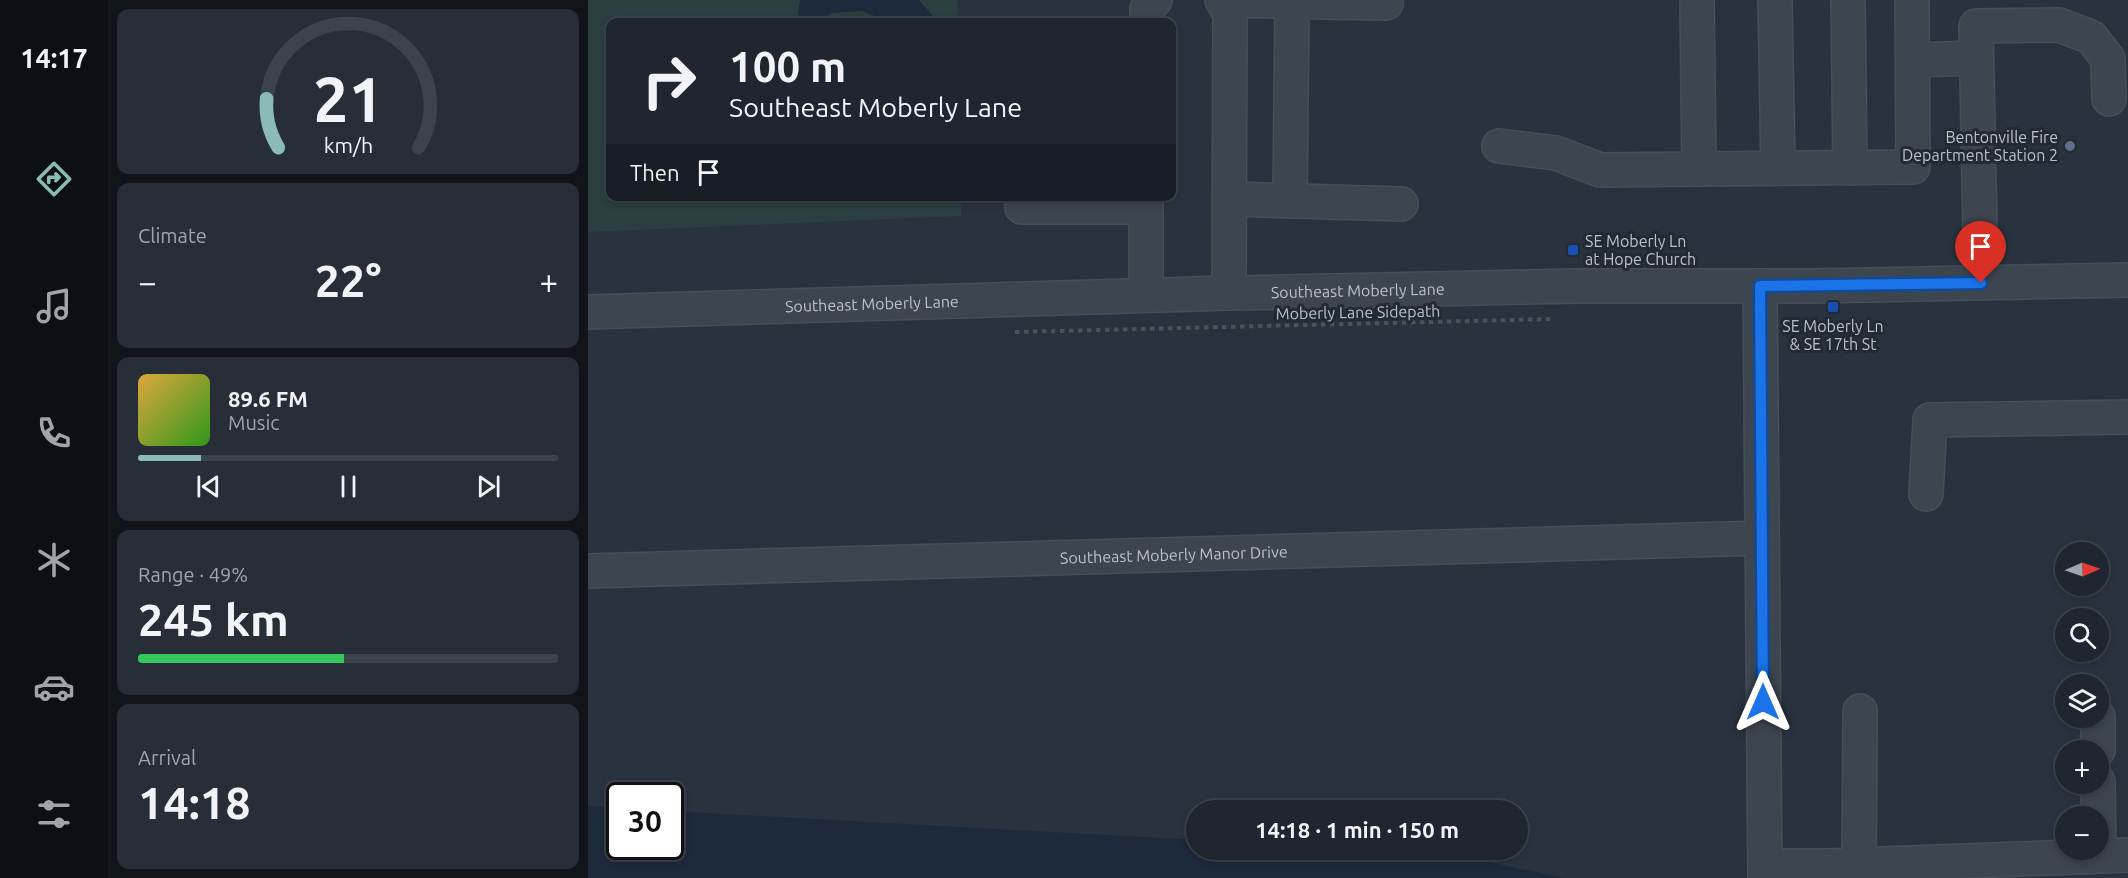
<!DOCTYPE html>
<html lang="en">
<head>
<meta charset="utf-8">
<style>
	:root { --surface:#1f262f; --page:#272e37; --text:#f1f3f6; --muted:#a1a5aa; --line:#3c434b; --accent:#8bbbb9 }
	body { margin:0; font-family:Ubuntu,sans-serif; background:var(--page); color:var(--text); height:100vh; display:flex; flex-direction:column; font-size:22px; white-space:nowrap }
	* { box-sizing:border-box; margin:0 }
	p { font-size:20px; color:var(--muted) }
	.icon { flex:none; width:33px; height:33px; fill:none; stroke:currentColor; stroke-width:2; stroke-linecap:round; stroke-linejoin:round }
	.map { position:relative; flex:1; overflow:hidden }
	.side { display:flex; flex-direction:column; gap:9px; padding:9px; background:#11151a; width:480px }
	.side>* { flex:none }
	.top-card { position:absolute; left:18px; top:18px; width:570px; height:183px; border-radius:12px; box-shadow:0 3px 9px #0003,0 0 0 2px var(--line); background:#1f262f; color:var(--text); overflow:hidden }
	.needle { width:39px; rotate:88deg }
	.fabs { position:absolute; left:1467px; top:542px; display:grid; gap:12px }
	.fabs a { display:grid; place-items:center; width:54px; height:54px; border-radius:50%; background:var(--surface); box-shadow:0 3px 9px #0003,0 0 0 2px var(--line); font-size:30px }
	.speed { position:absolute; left:18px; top:782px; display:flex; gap:12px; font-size:30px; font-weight:700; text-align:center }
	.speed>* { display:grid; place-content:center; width:78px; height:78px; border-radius:50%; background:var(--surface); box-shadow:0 3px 9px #0003,0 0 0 2px var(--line); line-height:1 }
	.speed .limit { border:3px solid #111; border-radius:9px; background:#fff; color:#111 }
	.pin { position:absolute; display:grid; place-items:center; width:51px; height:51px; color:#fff; margin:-62px -26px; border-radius:50% 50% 50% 0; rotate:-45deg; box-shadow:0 0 6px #0007 }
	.pin .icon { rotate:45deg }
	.me { position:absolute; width:66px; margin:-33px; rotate:0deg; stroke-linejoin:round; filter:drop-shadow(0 0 4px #0008) }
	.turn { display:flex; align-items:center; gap:21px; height:126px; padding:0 24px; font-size:27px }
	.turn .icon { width:78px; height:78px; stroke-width:2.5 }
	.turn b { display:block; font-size:42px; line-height:51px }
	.then { display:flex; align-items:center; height:57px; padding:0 24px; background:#0003; gap:12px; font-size:22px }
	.big { font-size:45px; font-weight:600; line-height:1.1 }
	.side .tile { flex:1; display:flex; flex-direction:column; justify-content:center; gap:9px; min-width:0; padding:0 21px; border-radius:12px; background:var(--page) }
	.side .dial { align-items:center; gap:0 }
	.dial svg { height:156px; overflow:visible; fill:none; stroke:var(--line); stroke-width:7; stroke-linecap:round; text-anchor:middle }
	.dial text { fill:var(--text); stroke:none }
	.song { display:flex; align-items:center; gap:18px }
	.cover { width:72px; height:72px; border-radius:9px; background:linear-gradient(135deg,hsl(40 70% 55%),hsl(110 70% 35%)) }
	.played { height:6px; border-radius:3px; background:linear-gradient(90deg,var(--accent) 15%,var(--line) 15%) }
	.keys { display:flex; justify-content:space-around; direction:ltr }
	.heat { display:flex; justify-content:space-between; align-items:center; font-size:33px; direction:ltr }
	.charge { height:9px; border-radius:4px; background:linear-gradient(90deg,#34c759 49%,var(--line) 0) }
	.trip { position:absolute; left:598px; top:800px; width:342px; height:60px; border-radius:30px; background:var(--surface); box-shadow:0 3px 9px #0003,0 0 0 2px var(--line); font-weight:600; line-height:60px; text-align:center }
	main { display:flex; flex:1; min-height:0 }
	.tab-bar { display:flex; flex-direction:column; width:108px; justify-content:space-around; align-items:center; background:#0c0f13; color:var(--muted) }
	.tab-bar .icon { width:42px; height:42px }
	.tab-bar .current { color:var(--accent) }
	.tab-bar b { font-size:27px; color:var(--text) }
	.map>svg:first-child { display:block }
	.green { fill:#2b3e40 }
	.water { fill:#1d2a3c }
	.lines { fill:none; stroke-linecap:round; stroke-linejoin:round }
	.minor-casing { stroke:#474e58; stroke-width:36 }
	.path { stroke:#445658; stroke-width:4; stroke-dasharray:4.5 4.5; stroke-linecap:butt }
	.minor { stroke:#3d454f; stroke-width:33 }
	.route-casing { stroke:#114b97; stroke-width:15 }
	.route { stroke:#1a73e8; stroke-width:10 }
	.service-dot { fill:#5c6f8a; stroke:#222a34; stroke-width:2 }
	.transit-dot { fill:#1a4fb4; stroke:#222a34; stroke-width:2 }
	.labels { text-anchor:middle; stroke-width:6; stroke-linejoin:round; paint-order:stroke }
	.poi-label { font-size:16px; fill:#bac0c9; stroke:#222a34; text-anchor:end }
	.street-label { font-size:16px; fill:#bac0c9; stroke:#222a34 }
</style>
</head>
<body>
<main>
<nav class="tab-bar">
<b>14:17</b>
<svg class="icon current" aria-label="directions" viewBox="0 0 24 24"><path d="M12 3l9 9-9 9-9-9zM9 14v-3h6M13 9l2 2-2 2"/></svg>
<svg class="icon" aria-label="music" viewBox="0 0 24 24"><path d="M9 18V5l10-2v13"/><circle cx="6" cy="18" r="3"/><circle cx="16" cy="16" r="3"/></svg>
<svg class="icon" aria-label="phone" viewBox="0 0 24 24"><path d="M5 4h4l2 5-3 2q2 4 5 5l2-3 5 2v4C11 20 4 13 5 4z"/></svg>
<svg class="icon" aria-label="climate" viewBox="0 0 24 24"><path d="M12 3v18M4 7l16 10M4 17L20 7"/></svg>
<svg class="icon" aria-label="car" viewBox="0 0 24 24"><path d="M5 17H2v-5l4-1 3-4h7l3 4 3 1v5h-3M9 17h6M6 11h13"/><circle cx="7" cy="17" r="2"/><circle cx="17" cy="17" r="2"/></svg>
<svg class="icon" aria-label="filters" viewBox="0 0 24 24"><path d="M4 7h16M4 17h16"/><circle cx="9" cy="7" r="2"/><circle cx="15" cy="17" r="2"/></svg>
</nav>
<section class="side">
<div class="tile dial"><svg viewBox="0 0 100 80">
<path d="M14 69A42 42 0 1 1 86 69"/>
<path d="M14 69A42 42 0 0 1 8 44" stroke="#8bbbb9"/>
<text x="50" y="56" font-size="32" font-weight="700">21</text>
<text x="50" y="72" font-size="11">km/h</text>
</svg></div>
<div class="tile"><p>Climate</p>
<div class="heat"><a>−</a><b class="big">22°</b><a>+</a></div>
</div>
<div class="tile">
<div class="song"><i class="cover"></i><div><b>89.6 FM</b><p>Music</p></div></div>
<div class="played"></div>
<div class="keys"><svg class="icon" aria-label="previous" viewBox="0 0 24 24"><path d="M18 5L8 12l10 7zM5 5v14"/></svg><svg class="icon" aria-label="pause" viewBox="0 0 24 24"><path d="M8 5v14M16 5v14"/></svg><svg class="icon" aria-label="next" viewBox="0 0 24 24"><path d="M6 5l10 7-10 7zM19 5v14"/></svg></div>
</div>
<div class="tile"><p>Range · 49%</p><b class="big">245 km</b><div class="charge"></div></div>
<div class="tile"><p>Arrival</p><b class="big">14:18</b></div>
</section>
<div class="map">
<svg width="1540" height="878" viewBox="0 0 1540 878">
	<rect width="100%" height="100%" fill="#29333f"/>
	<path class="green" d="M0 0H369L370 22H22V196L373 197V216L0 232Z"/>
	<g class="water">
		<path d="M212 0H331L344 15V22H300L275 11 244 13 227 22H218L210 14Z"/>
		<path d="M0 806 31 808 32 846H82L83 811 609 840V849H769L861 854 977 878H0Z"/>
	</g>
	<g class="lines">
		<g class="minor-casing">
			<g id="minor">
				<path d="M634 0 642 14 641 293"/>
				<path d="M634 0 798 3"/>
				<path d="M1109 0 1111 169"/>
				<path d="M1187 0 1190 168"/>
				<path d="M1260 0 1262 168"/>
				<path d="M559 22V9L567 0"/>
				<path d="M1325 60 1388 58"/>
				<path d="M911 146 968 153 1012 170 1325 167 1324 0"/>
				<path d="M641 199 813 204"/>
				<path d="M702 201 704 1"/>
				<path d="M434 207H558"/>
				<path d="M1393 283 1388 26 1471 25 1503 37 1520 59 1521 99"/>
				<path d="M1172 286 1177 878"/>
				<path d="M558 295V196"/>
				<path id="s1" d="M0 312 641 293 991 286H1228L1540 280"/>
				<path d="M1338 494 1342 420 1540 417"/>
				<path id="s2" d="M0 571 1174 538"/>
				<path d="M1510 717V750"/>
				<path d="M1510 782 1511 856"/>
				<path d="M1271 865 1272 711"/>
				<path d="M1177 866H1240L1540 855"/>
			</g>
		</g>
		<path class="path" d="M427 332 965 319"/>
		<use href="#minor" class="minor"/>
	</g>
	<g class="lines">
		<g class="route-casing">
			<path id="route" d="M1175 702 1172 286 1393 283"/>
		</g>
		<use href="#route" class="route"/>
	</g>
	<circle class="service-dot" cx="1482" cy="146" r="6"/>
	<g class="transit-dot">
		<rect x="979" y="244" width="12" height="12" rx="3"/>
		<rect x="1239" y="301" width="12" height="12" rx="3"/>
	</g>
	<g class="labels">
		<g class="poi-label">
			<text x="1470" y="143">Bentonville Fire<tspan x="1470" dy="18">Department Station 2</tspan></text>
			<text x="997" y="247" text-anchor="start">SE Moberly Ln<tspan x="997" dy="18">at Hope Church</tspan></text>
			<text x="1245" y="332" text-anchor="middle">SE Moberly Ln<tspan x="1245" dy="18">&amp; SE 17th St</tspan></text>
		</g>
		<g class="street-label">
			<text dy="6" stroke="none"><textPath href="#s1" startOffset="770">Southeast Moberly Lane</textPath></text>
			<text dy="6" stroke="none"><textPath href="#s1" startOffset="284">Southeast Moberly Lane</textPath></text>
			<text transform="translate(770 312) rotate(-1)" y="6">Moberly Lane Sidepath</text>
			<text dy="6" stroke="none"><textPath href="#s2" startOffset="586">Southeast Moberly Manor Drive</textPath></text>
		</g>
	</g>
</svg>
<div class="fabs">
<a><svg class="needle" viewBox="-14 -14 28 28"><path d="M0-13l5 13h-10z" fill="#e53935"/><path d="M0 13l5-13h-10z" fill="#a1a5aa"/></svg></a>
<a><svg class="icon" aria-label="search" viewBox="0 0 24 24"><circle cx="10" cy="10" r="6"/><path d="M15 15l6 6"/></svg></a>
<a><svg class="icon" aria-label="layers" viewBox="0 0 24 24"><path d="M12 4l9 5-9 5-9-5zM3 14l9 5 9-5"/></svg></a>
<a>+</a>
<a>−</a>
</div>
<div class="speed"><div class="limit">30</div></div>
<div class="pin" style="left:1393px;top:283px;background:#d93025"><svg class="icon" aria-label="arrive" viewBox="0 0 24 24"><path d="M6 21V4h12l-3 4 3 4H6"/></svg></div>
<svg class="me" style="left:1175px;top:702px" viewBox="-20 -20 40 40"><path d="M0-17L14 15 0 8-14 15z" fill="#1a73e8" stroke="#fff" stroke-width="4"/></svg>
<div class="trip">14:18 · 1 min · 150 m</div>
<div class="top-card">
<div class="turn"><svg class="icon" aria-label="right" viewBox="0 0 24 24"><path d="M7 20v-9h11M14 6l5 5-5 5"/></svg><div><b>100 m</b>Southeast Moberly Lane</div></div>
<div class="then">Then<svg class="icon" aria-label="arrive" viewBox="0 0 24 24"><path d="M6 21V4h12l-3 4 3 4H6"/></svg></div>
</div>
</div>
</main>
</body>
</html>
